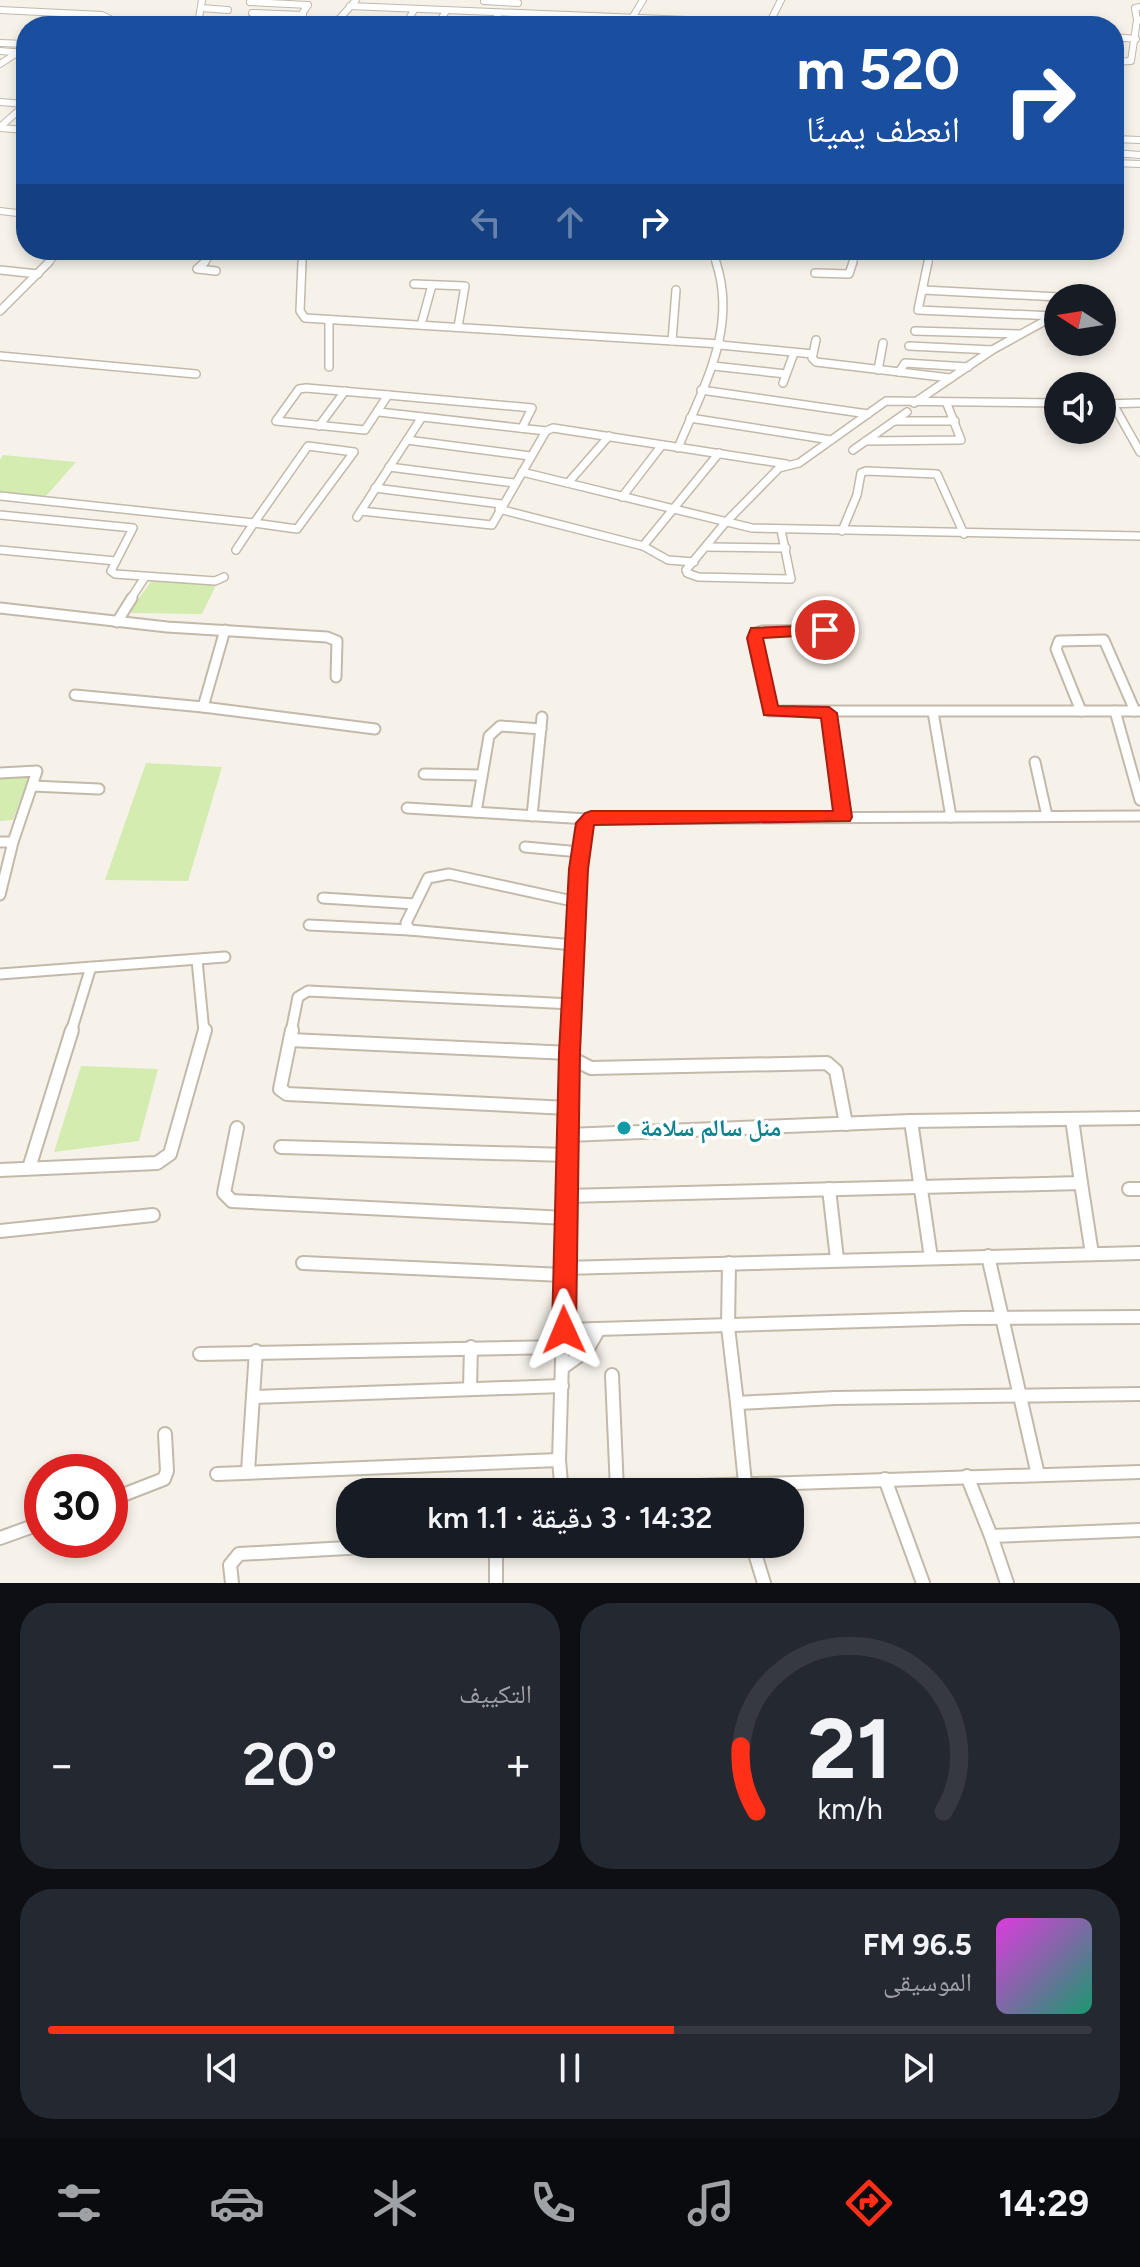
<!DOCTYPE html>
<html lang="ar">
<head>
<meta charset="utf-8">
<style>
	:root { --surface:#171b24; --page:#242831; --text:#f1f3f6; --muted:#9ea1a6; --line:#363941; --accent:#ff2f18 }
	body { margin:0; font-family:Figtree,"Noto Naskh Arabic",sans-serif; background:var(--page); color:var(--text); direction:rtl; height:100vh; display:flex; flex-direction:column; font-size:30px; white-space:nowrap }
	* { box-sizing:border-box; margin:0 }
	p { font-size:26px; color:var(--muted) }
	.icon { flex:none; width:44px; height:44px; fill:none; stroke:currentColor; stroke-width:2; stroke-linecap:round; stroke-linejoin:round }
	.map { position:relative; height:1583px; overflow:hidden; direction:ltr }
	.drawer { display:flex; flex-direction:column; gap:20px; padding:20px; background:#0d0f14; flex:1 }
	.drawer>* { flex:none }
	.banner { position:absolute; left:16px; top:16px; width:1108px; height:244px; border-radius:32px; box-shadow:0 4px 12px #0003; direction:rtl; background:#1a4fa0; color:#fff; overflow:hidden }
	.needle { width:52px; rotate:282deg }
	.tools { position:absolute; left:1044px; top:284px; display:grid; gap:16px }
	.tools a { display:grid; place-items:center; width:72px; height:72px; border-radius:50%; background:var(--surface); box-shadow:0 4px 12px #0003; font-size:40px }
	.speed { position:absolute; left:24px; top:1454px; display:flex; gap:16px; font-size:40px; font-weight:700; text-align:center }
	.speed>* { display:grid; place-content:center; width:104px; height:104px; border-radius:50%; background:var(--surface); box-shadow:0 4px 12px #0003; line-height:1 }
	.speed .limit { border:12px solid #d22; background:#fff; color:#111 }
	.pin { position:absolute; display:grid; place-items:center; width:68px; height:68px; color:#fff; margin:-34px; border:4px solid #fff; border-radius:50%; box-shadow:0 2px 8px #0007 }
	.me { position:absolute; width:88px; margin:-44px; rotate:359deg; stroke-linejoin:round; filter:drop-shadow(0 0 6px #0008) }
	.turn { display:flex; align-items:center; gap:28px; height:168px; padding:0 32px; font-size:36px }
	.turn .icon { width:104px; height:104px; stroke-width:2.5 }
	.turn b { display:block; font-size:56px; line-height:68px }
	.lanes { display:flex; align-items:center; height:76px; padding:0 32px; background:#0003; justify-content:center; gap:40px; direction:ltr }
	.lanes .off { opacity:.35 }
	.big { font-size:60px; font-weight:600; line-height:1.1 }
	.drawer .widget { flex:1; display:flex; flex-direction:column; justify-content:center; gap:12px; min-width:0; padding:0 28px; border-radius:32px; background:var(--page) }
	.drawer .dial { align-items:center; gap:0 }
	.dial svg { height:208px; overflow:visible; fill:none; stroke:var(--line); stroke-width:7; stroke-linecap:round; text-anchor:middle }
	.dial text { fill:var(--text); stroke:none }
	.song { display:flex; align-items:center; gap:24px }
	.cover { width:96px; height:96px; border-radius:12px; background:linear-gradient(135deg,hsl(300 70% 55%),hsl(160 70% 35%)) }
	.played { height:8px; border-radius:4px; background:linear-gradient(90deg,var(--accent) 60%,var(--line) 60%) }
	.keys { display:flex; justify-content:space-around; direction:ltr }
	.heat { display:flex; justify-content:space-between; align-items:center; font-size:44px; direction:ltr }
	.drawer .tiles { flex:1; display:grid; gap:20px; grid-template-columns:1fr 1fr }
	.widget:last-child { grid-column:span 2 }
	.trip { position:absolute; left:336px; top:1478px; width:468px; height:80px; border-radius:32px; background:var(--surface); box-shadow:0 4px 12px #0003; font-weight:600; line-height:80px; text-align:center; direction:rtl }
	.menu { display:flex; height:128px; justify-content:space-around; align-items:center; background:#090b0e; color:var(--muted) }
	.menu .icon { width:56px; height:56px }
	.menu .active { color:var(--accent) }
	.menu b { font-size:36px; color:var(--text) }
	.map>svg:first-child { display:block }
	.green { fill:#d4ecb0 }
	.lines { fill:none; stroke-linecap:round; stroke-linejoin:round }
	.minor-far3-casing { stroke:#c2b9ab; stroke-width:8 }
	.minor-far2-casing { stroke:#c2b9ab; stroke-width:10 }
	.minor-far1-casing { stroke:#c2b9ab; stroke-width:13 }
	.minor-casing { stroke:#c2b9ab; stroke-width:16 }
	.minor-far3 { stroke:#fff; stroke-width:6 }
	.minor-far2 { stroke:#fff; stroke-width:7 }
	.minor-far1 { stroke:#fff; stroke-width:9 }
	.minor { stroke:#fff; stroke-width:12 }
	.route { fill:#ff2f18; stroke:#a61f10; stroke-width:2 }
	.culture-dot { fill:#0f9aa8; stroke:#fff; stroke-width:3 }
	.labels { text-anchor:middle; stroke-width:7; stroke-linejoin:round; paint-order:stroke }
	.culture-label { font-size:24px; font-weight:bold; fill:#0d838f; stroke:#fff; text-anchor:start }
</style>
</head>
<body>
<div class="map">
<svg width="1140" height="1583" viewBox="0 0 1140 1583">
	<rect width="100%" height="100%" fill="#f6f2ea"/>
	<g class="green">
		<path d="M3 455 76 462 46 496 0 492V460Z"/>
		<path d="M153 579 217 583 202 614 128 613Z"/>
		<path d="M146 763 222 767 188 881 105 880Z"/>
		<path d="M30 775 13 820 0 821V778Z"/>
		<path d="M81 1066 158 1069 139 1141 54 1152Z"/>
	</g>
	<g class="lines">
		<g class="minor-far3-casing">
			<g id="minor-far3">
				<path d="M484 1 518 3"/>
				<path d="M250 2 308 5 294 26"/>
				<path d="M350 6 827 26"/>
				<path d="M1140 7 1135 8 1137 20H1140"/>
				<path d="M201 8 228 10"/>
				<path d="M0 10 102 15 110 19 109 26"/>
				<path d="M252 13 303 15"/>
				<path d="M199 18 202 0"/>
				<path d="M632 18 643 0"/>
				<path d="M333 26 356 0"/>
				<path d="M405 26 414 10"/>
				<path d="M437 26 446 11"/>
				<path d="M491 26 499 13"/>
				<path d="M768 26 781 0"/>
				<path d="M1114 37 1136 39"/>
				<path d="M0 43 26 44"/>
				<path d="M0 51 26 53"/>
				<path d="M1114 62 1131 61 1137 20"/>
				<path d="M0 64 17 53"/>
				<path d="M0 102 26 104"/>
				<path d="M0 127 26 104"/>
				<path d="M0 128 26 130"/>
				<path d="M1114 139 1140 140"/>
				<path d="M1114 153 1140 155"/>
				<path d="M1114 163 1140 164"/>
				<path d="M0 211 26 214"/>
				<path d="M449 250H457"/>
				<path d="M710 250 717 264"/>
				<path d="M47 264 61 250"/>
				<path d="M202 264 217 250"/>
				<path d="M302 264 303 250"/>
				<path d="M852 264 857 250"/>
				<path d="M928 264 931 250"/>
			</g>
		</g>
		<g class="minor-far2-casing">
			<g id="minor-far2">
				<path d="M205 262 197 269 216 271"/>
				<path d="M302 262 300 311 305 318 721 344"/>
				<path d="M928 262 918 310 1054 316"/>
				<path d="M0 270 38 274"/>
				<path d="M815 273 849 274 853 262"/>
				<path d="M414 284 465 286 458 327"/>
				<path d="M923 290 1078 298"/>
				<path d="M0 311 49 262"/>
				<path d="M329 320V367"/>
				<path d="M421 325 432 285"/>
				<path d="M915 331 1020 334"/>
				<path d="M816 340 812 358 816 362 950 378"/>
				<path d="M672 341 676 290"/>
				<path d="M720 345 813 354"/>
				<path d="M909 346 992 350"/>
				<path d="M0 356 196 374"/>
				<path d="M713 366 786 374"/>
				<path d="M878 370 883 343"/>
				<path d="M899 372 905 363 968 367"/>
				<path d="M783 383 794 353"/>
				<path d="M306 388 388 395 365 430 276 421 299 389Z"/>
				<path d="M701 390 868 414"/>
				<path d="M388 395 532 408 522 428"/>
				<path d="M914 403 992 350 1054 316"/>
				<path d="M1102 404 1140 403"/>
				<path d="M1113 404 1140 452"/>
				<path d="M379 412 546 431 553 428 786 464"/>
				<path d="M690 418 831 440"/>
				<path d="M895 421H955"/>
				<path d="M319 426 345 391"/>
				<path d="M407 440 530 456"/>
				<path d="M866 441 961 440 947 404"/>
				<path d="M308 446 354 452 297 529 254 523Z"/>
				<path d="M678 448C703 387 738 329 716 262"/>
				<path d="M853 450 907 412"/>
				<path d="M389 467 514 483"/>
				<path d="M522 472 752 528 1140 536"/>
				<path d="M568 483 609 436"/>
				<path d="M375 488 501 504"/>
				<path d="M0 496 254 523"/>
				<path d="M622 497 662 445"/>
				<path d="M499 509 643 546 719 453"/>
				<path d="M361 511 492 525 546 431"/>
				<path d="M0 515 133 528 111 571 115 574 215 581 224 577"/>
				<path d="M357 517 422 417"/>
				<path d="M781 530 791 579 698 577 687 573 686 570 725 523 779 468 799 463 886 401 1058 403"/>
				<path d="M842 531 857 495 861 473 866 471 937 474 964 534"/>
				<path d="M643 546 668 560 694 562"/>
				<path d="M707 547 786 548"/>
				<path d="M0 550 116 561"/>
				<path d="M236 550 254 523"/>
				<path d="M130 600 145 577"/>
			</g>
		</g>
		<g class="minor-far1-casing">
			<g id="minor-far1">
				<path d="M0 608 167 627 327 637 337 641 336 677"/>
				<path d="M117 622 132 598"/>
				<path d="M225 630 203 707 375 729"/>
				<path d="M825 630 762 631 755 634 770 711H1140"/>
				<path d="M75 695 203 707"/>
				<path d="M1081 711 1056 649 1059 641 1104 640 1135 711"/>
				<path d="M1115 711 1140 800"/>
				<path d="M933 712 951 817"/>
				<path d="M829 713 843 817"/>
				<path d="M1035 762 1047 816"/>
				<path d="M0 773 37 771 13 842H0"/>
				<path d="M424 774 482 775"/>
				<path d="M32 786 99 789"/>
				<path d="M407 808 588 819"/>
				<path d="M476 812 489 736 500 726 541 729"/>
				<path d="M532 816 542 717"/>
				<path d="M525 847 580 852"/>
				<path d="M0 895 13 842"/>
				<path d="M323 898 415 904"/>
				<path d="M309 925 410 930 574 945"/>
				<path d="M410 930 406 923 428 878 449 874 577 902"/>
				<path d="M197 960 204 1032"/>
				<path d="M0 974 225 957"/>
				<path d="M71 1032 90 970"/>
				<path d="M291 1032 298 997 308 991 572 1004"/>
				<path d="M572 1032 580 852 588 819 1140 816"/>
			</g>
		</g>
		<g class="minor-casing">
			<g id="minor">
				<path d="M292 1030 280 1089 287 1094 568 1108"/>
				<path d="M572 1030 559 1460 561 1483 569 1490 1140 1472"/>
				<path d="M290 1040 570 1053 577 1061 591 1068 827 1063 836 1071 846 1124"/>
				<path d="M1072 1119 1081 1183"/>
				<path d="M911 1121 931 1258"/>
				<path d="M237 1128 224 1193 232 1201 565 1218"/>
				<path d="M568 1135 911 1121 1140 1118"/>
				<path d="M281 1147 567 1155"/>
				<path d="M29 1168 72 1030"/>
				<path d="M0 1170 157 1163 170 1154 205 1030"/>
				<path d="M829 1189 837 1259"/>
				<path d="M1129 1189H1140"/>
				<path d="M566 1196 1081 1183 1092 1254"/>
				<path d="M0 1231 153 1215"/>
				<path d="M988 1256 1038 1475"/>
				<path d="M303 1263 563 1275"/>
				<path d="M729 1263 728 1327 737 1403 835 1398 1140 1394"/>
				<path d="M563 1268 1140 1253"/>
				<path d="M564 1330 964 1318 1140 1317"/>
				<path d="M200 1354 563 1347"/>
				<path d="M562 1368 587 1350 599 1329"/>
				<path d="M612 1375 617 1490"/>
				<path d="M470 1388 471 1347"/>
				<path d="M253 1397 562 1386"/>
				<path d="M737 1403 745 1483"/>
				<path d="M248 1471 256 1351"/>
				<path d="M217 1474 559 1460"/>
				<path d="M967 1476 991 1536"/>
				<path d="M885 1479 923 1583"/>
				<path d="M110 1500 164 1479 167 1471 165 1434"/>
				<path d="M0 1538 42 1523"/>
				<path d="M496 1544V1583"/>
				<path d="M752 1544 764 1583"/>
				<path d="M232 1583 230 1565 239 1554 418 1544"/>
				<path d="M1007 1583 991 1536 1140 1530"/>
			</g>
		</g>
		<use href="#minor-far3" class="minor-far3"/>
		<use href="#minor-far2" class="minor-far2"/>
		<use href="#minor-far1" class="minor-far1"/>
		<use href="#minor" class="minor"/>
	</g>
	<path class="route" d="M825 625 831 627 833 630 831 634 763 638 778 706 829 707 837 713 852 817 850 821 594 825 588 869 580 1053 576 1330 573 1337 564 1340 556 1337 552 1330 559 1053 569 869 576 823 585 813 591 811H833L821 718 764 715 747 638 751 628Z"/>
	<circle class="culture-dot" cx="624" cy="1128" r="8"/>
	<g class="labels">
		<g class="culture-label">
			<text x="640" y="1136">منل سالم سلامة</text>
		</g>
	</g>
</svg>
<div class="tools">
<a><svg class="needle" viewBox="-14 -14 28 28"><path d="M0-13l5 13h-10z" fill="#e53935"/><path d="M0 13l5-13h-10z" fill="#9ea1a6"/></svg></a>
<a><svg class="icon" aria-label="sound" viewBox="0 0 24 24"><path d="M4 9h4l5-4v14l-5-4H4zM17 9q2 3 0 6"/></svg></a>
</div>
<div class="speed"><div class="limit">30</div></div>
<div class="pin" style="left:825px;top:630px;background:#d93025"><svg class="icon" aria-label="arrive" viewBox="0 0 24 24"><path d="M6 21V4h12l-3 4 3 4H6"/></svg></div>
<svg class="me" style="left:564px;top:1330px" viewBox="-20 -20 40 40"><path d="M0-17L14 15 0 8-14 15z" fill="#ff2f18" stroke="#fff" stroke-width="4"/></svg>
<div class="trip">14:32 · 3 دقيقة · 1.1 km</div>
<div class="banner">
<div class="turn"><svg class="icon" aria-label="right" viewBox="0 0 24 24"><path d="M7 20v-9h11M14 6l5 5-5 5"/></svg><div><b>520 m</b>انعطف يمينًا</div></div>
<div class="lanes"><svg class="icon off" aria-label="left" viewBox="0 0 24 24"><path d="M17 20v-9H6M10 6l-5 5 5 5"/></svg><svg class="icon off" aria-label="ahead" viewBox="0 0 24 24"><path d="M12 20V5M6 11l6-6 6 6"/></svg><svg class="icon" aria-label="right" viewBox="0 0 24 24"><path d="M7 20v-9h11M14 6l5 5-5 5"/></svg></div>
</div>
</div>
<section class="drawer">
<div class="tiles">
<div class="widget dial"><svg viewBox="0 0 100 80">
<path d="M14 69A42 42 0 1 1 86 69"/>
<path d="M14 69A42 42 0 0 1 8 44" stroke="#ff2f18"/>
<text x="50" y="56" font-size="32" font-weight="700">21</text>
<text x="50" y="72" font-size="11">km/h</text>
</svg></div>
<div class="widget"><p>التكييف</p>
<div class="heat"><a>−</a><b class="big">20°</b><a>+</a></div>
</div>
<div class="widget">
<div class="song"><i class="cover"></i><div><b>96.5 FM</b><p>الموسيقى</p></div></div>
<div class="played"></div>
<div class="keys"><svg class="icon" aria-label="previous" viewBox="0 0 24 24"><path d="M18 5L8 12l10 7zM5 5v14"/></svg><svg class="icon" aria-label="pause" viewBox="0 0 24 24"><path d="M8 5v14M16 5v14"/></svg><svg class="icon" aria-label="next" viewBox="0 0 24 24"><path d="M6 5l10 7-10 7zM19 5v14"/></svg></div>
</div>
</div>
</section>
<nav class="menu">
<b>14:29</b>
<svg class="icon active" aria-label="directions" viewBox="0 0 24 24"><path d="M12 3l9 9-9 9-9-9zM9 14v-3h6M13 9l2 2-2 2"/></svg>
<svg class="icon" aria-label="music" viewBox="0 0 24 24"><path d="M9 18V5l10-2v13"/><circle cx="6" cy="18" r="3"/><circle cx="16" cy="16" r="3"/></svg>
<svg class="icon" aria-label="phone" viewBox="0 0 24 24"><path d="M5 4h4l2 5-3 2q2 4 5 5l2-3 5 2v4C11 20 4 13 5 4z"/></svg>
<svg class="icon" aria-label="climate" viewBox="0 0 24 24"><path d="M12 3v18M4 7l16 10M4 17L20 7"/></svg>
<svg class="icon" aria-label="car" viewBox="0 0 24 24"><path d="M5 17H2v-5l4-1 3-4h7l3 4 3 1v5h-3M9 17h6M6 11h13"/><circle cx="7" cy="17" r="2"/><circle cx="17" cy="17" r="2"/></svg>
<svg class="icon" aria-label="filters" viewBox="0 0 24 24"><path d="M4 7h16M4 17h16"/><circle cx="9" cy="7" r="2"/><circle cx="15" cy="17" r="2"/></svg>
</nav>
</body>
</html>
